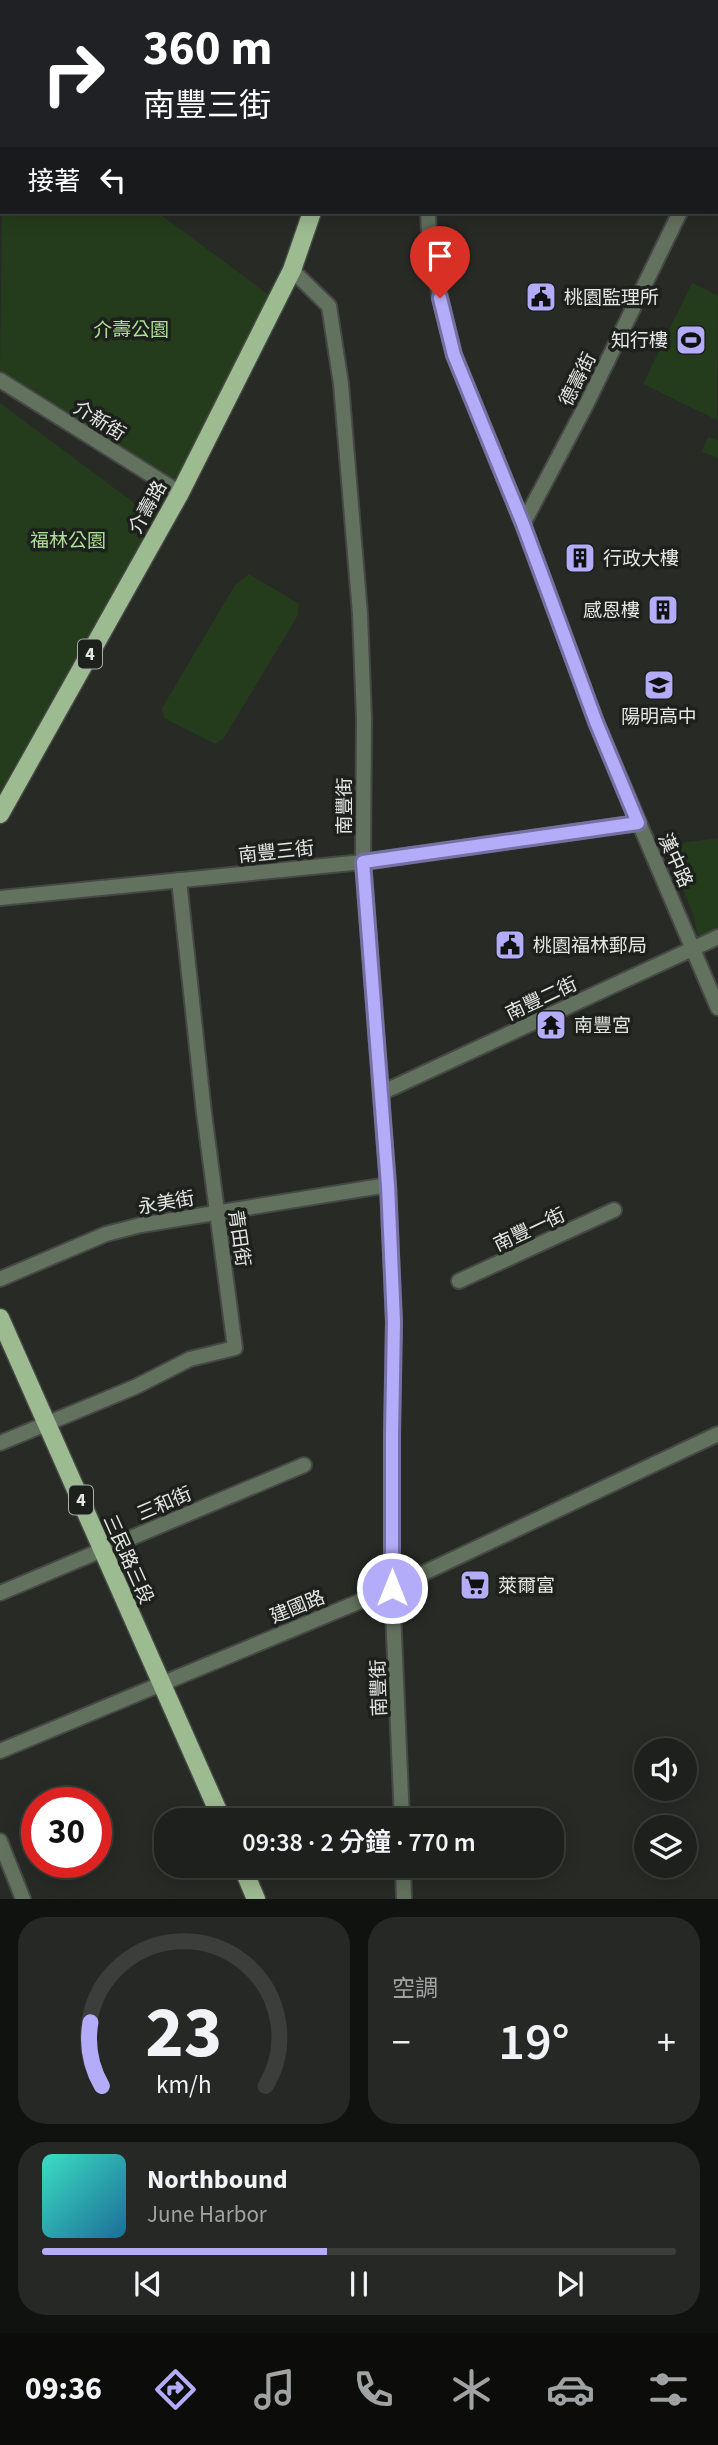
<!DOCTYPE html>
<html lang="zh-TW">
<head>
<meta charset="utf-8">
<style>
	:root { --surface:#1d201c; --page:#252825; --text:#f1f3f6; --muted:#a0a3a3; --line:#3b3e3b; --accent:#b3adf9 }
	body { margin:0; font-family:"Source Sans 3","Noto Sans TC",sans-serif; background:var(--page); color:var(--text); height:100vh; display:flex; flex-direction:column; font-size:26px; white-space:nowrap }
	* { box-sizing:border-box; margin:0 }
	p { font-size:23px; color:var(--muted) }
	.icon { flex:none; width:38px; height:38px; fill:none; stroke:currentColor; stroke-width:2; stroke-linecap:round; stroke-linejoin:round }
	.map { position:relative; height:1899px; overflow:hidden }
	.side { display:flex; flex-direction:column; gap:18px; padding:18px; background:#10120f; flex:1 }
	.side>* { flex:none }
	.top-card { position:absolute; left:0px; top:0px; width:719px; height:214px; box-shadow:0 4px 18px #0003,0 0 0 2px var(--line); background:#202124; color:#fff; overflow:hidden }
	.buttons { position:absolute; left:634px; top:1738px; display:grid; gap:14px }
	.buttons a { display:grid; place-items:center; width:63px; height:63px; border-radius:50%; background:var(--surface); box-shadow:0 4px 18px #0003,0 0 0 2px var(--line); font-size:35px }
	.speed { position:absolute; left:21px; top:1787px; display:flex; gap:14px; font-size:35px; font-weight:700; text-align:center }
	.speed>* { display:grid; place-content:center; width:91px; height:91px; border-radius:50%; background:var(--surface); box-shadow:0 4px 18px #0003,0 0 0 2px var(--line); line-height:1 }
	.speed .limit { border:10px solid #d22; background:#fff; color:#111 }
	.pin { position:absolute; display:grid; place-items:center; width:60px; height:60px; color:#fff; margin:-72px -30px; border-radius:50% 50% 50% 0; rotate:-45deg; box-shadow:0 0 7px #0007 }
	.pin .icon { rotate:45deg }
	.me { position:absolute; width:77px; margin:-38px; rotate:0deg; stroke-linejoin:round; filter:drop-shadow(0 0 5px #0008) }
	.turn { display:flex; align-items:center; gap:24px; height:147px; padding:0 28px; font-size:32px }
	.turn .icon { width:91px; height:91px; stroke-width:2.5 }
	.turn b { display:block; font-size:49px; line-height:60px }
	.then { display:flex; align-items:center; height:66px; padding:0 28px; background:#0003; gap:14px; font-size:26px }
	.big { font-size:52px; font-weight:600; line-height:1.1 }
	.side .tile { flex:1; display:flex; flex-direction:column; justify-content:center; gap:10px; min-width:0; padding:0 24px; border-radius:28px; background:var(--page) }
	.side .dial { align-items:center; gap:0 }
	.dial svg { height:182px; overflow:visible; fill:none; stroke:var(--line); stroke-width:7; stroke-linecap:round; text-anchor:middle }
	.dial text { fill:var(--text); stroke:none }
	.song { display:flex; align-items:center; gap:21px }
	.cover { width:84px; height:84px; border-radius:10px; background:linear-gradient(135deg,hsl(170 70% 55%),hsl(200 70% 35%)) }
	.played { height:7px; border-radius:4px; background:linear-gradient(90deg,var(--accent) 45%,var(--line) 45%) }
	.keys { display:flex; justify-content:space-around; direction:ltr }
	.heat { display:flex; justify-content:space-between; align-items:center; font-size:38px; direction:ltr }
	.side .tiles { flex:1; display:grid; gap:18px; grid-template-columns:1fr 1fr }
	.tile:last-child { grid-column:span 2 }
	.trip { position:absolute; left:154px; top:1808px; width:410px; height:70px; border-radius:28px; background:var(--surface); box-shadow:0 4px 18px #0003,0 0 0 2px var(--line); font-weight:600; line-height:70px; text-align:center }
	.tabs { display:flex; height:112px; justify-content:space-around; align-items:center; background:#0c0d0b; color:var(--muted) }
	.tabs .icon { width:49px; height:49px }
	.tabs .on { color:var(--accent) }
	.tabs b { font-size:32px; color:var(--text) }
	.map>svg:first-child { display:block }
	.green { fill:#253c1c }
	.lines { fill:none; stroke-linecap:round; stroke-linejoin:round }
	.minor-casing { stroke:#454844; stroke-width:18 }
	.tertiary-casing { stroke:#454844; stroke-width:18 }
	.primary-casing { stroke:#454844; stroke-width:21 }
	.minor { stroke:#63725e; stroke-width:14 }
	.tertiary { stroke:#63725e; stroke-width:14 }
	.primary { stroke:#9dbb91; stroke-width:18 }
	.route-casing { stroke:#7470a2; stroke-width:18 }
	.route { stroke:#b3adf9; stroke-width:12 }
	.labels { text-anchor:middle; stroke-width:7; stroke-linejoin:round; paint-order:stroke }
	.shield { fill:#1d211c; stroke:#a8aca8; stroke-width:2 }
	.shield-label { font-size:18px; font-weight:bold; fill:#e4e7e4 }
	.poi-label { font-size:19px; fill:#e4e7e4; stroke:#1d211c; text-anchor:start }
	.park-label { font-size:19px; fill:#acdf97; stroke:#1d211c }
	.street-label { font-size:19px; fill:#e4e7e4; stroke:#1d211c }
</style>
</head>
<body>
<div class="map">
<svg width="718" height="1899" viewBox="0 0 718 1899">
	<rect width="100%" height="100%" fill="#272a25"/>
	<g class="green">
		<path d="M382 0H518L381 2Z"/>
		<path d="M2 211 157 212 272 297 173 493 0 370Z"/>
		<path d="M692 283 718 296 717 420 643 384Z"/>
		<path d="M0 403 133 502 145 540 0 808Z"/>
		<path d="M708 437 718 440V458L702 452Z"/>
		<path d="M249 574 299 604 298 615 224 738 215 744 164 718 162 708 235 585Z"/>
		<path d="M718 838V930L698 938 694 917 665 845Z"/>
	</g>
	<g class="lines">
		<g class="minor-casing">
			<g id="minor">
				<path d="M718 131V130"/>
				<path d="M428 212 429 233 440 298 454 355 523 524 596 722 718 1008"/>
				<path d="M292 270 329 306 341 384 360 614 364 719 363 862 388 1185 394 1322 392 1435V1588L402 1820"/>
				<path d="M523 524 586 405 680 212"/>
				<path d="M0 898 363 862 638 823"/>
				<path d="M381 1093 718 937"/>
				<path d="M0 1279 106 1234 141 1225 388 1185"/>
				<path d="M459 1281 614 1210"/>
				<path d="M0 1443 135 1387 190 1359 235 1348 204 1113 179 880"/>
				<path d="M0 1593 304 1465"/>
				<path d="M0 1751 392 1588 718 1434"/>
				<path d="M0 1841 23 1899"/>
				<path d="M403 1866 404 1899"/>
			</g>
		</g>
		<g class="tertiary-casing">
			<path id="tertiary" d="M0 380 180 493"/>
		</g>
		<g class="primary-casing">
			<g id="primary">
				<path d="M352 2V0"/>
				<path d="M0 814 180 493 292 270 312 212"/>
				<path d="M0 1318 222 1820"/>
				<path d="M242 1866 256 1899"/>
			</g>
		</g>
		<use href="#minor" class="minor"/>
		<use href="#tertiary" class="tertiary"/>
		<use href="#primary" class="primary"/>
	</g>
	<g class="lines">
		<g class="route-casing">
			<path id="route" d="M392 1588V1435L394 1322 388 1185 363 862 638 823 596 722 523 524 454 355 440 298"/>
		</g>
		<use href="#route" class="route"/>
	</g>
	<defs>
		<g id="civic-square" transform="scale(1.575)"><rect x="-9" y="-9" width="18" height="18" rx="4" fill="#b3adf9" stroke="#1d211c"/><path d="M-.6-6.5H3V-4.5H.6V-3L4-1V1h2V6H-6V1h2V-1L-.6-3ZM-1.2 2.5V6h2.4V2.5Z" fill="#111"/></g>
		<g id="stadium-square" transform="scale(1.575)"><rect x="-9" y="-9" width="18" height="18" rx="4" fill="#b3adf9" stroke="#1d211c"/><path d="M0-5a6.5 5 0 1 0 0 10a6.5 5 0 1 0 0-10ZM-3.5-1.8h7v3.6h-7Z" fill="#111"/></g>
		<g id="building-square" transform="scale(1.575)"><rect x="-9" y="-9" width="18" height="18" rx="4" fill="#b3adf9" stroke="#1d211c"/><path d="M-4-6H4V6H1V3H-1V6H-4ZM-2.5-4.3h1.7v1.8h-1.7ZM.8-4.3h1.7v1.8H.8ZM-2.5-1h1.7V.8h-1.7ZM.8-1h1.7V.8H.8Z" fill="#111"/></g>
		<g id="school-square" transform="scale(1.575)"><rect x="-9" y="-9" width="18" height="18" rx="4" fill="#b3adf9" stroke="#1d211c"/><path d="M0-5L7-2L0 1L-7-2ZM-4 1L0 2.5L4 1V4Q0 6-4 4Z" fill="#111"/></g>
		<g id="temple-square" transform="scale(1.575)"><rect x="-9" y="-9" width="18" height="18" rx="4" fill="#b3adf9" stroke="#1d211c"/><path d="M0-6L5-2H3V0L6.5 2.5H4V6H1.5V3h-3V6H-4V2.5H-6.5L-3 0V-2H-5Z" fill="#111"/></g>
		<g id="supermarket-square" transform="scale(1.575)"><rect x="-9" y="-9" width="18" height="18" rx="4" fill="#b3adf9" stroke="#1d211c"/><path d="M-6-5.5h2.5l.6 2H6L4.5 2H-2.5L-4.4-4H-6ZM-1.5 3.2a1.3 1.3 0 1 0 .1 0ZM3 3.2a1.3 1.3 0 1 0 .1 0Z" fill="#111"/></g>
	</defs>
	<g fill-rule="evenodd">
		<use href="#civic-square" x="541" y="297"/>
		<use href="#stadium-square" x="691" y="340"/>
		<use href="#building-square" x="580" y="558"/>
		<use href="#building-square" x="663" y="610"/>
		<use href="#school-square" x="659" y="685"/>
		<use href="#civic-square" x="510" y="945"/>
		<use href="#temple-square" x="551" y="1025"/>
		<use href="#supermarket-square" x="475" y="1585"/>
	</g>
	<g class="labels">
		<g class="shield">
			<rect x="78" y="639.5" width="24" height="29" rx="5"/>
			<rect x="69" y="1485.5" width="24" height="29" rx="5"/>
		</g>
		<g class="shield-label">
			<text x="90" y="660">4</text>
			<text x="81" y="1506">4</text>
		</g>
		<g class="poi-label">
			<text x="564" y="304">桃園監理所</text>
			<text x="668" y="347" text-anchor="end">知行樓</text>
			<text x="603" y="565">行政大樓</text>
			<text x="640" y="617" text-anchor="end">感恩樓</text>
			<text x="659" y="723" text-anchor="middle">陽明高中</text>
			<text x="533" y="952">桃園福林郵局</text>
			<text x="574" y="1032">南豐宮</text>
			<text x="498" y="1592">萊爾富</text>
		</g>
		<g class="park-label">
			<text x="131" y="336">介壽公園</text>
			<text x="68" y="547">福林公園</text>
		</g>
		<g class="street-label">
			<text transform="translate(577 379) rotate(-63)" y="7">德壽街</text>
			<text transform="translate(100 420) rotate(32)" y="7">介新街</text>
			<text transform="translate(147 507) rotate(-61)" y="7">介壽路</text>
			<text transform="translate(344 806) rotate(-90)" y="7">南豐街</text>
			<text transform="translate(276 851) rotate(-6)" y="7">南豐三街</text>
			<text transform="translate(676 860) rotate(66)" y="7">漢中路</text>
			<text transform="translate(541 998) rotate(-25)" y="7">南豐二街</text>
			<text transform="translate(166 1202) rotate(-10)" y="7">永美街</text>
			<text transform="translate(529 1229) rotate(-25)" y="7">南豐一街</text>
			<text transform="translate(240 1238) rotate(82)" y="7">青田街</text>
			<text transform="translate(164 1503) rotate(-23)" y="7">三和街</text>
			<text transform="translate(129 1559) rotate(66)" y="7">三民路三段</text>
			<text transform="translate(297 1606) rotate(-22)" y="7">建國路</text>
			<text transform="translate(378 1688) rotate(-92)" y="7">南豐街</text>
		</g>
	</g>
</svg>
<div class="buttons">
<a><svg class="icon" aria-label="sound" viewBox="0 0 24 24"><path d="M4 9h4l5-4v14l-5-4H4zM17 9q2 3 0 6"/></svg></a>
<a><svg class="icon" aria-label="layers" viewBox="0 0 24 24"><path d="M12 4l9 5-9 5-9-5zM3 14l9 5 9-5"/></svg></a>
</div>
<div class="speed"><div class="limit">30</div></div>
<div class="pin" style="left:440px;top:298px;background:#d93025"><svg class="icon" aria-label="arrive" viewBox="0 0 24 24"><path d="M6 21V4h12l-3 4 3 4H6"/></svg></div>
<svg class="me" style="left:392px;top:1588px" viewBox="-20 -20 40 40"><circle r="17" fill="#b3adf9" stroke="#fff" stroke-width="3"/><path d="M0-11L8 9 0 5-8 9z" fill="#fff"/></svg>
<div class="trip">09:38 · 2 分鐘 · 770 m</div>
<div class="top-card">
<div class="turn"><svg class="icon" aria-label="right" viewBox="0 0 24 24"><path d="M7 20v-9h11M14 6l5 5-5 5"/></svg><div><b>360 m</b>南豐三街</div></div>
<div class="then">接著<svg class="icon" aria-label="left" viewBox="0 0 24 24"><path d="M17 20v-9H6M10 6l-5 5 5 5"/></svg></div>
</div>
</div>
<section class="side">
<div class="tiles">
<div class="tile dial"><svg viewBox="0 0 100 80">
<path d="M14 69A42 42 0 1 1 86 69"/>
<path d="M14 69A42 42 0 0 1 9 41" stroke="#b3adf9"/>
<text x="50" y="56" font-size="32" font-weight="700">23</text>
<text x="50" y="72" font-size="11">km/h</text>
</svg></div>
<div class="tile"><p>空調</p>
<div class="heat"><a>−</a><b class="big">19°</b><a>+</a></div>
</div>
<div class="tile">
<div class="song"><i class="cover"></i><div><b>Northbound</b><p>June Harbor</p></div></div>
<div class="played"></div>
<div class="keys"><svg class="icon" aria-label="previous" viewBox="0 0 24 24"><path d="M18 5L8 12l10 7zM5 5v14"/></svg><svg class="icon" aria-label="pause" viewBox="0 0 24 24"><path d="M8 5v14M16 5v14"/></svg><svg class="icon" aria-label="next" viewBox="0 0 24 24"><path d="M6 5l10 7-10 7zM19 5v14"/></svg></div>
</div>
</div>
</section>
<nav class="tabs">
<b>09:36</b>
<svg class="icon on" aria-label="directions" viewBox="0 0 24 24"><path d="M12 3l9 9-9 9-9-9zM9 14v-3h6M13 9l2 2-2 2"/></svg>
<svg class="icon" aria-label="music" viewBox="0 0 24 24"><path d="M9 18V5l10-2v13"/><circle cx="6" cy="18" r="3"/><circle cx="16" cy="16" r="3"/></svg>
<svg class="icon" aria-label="phone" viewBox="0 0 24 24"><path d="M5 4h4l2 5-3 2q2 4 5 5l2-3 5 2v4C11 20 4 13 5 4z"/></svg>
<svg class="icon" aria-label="climate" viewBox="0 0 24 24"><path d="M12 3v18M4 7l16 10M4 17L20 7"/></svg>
<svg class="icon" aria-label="car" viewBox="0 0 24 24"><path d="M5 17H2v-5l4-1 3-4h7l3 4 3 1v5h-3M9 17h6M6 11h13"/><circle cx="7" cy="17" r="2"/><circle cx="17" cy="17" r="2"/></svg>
<svg class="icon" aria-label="filters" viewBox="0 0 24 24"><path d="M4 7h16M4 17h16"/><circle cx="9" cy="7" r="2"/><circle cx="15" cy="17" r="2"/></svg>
</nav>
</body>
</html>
